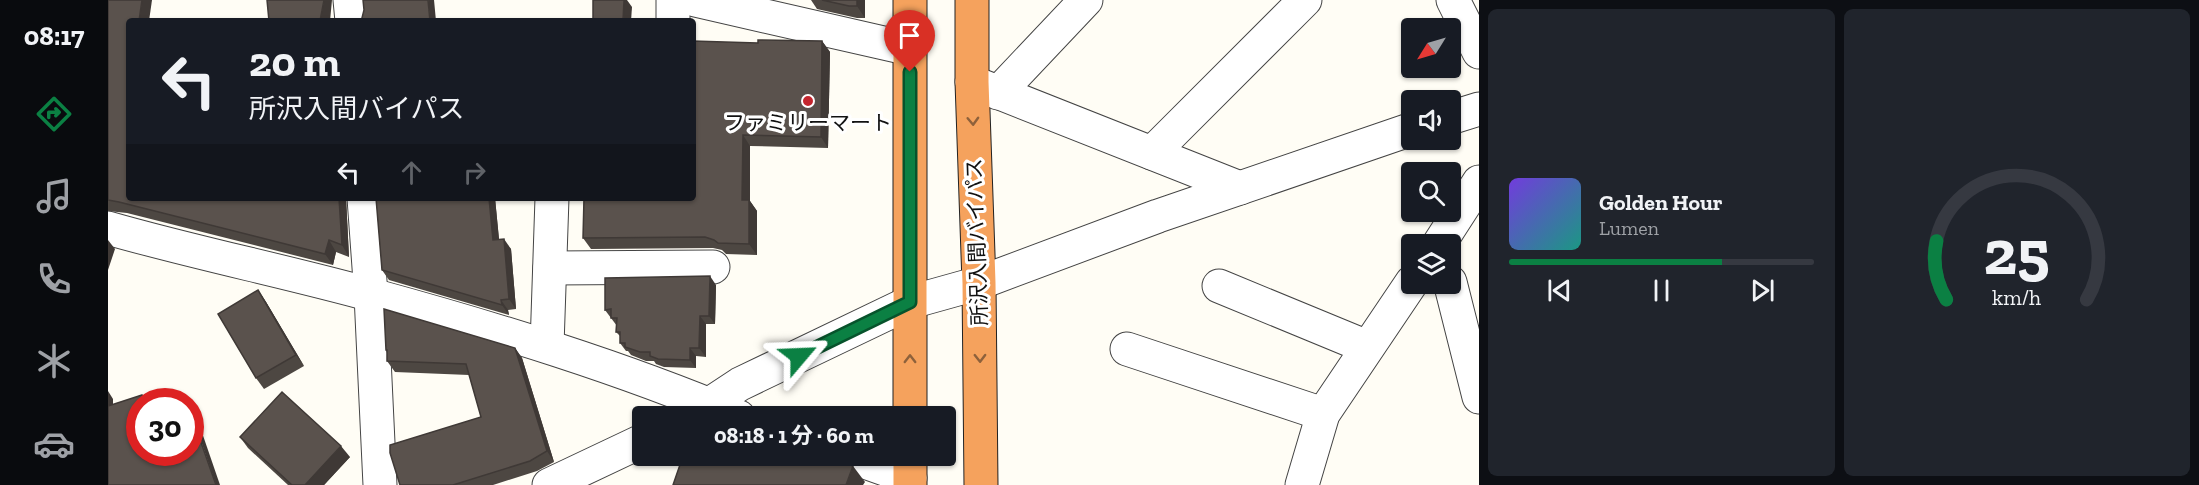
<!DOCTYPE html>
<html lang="ja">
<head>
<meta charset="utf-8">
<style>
	:root { --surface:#171b24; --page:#20242c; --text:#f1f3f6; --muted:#9ea1a6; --line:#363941; --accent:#0b8043 }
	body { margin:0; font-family:"Zilla Slab","Noto Sans JP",serif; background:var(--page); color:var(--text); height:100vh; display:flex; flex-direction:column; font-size:22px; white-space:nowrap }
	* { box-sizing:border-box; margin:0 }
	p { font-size:20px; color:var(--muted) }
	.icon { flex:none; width:33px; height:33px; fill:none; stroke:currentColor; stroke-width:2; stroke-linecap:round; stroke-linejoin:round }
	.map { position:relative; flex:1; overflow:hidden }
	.details { display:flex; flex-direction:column; gap:9px; padding:9px; background:#0d0f14; width:720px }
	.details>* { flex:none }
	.hud { position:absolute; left:18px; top:18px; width:570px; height:183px; border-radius:6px; box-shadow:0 2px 4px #0004; background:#171b24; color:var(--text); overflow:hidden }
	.needle { width:39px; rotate:233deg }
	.buttons { position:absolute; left:1293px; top:18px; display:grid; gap:12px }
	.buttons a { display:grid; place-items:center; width:60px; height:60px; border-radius:6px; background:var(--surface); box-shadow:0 2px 4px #0004; font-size:30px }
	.speed { position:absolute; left:18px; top:388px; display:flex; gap:12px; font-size:30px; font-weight:700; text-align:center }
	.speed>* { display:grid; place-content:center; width:78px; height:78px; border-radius:50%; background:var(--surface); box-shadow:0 2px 4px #0004; line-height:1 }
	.speed .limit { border:9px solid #d22; background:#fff; color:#111 }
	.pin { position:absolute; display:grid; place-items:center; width:51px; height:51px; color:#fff; margin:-62px -26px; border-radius:50% 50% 50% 0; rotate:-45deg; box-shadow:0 0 6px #0007 }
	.pin .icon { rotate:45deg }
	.me { position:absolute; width:66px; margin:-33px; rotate:64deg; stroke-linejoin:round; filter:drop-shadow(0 0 4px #0008) }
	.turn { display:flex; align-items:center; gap:21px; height:126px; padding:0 24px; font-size:27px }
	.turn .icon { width:78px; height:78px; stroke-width:2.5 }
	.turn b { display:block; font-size:42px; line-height:51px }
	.lanes { display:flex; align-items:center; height:57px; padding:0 24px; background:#0003; justify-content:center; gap:30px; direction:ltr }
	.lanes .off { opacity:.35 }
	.details .widget { flex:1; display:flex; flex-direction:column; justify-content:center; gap:9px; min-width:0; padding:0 21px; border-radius:9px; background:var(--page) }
	.details .dial { align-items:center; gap:0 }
	.dial svg { height:156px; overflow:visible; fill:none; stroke:var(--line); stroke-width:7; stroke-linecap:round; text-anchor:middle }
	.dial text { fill:var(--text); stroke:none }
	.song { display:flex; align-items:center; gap:18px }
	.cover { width:72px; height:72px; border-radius:9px; background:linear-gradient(135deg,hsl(260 70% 55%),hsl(170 70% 35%)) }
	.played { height:6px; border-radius:3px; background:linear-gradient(90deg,var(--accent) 70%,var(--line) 70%) }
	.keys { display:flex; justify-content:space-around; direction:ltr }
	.details .tiles { flex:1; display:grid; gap:9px; grid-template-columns:repeat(2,1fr) }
	.trip { position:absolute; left:524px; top:406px; width:324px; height:60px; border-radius:6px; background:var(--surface); box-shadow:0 2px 4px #0004; font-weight:700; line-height:60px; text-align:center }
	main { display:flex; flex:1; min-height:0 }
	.tab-bar { display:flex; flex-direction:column; width:108px; justify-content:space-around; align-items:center; background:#090b0e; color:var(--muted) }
	.tab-bar .icon { width:42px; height:42px }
	.tab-bar .current { color:var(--accent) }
	.tab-bar b { font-size:27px; color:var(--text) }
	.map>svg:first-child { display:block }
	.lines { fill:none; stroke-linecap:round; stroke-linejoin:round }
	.minor-casing { stroke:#444; stroke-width:35 }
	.highway-casing { stroke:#222; stroke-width:35 }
	.minor { stroke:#fff; stroke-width:33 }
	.highway { stroke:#f5a25d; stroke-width:33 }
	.wall { fill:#4d4742 }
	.shaded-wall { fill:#3f3936 }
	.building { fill:#5a524d; stroke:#3f3936; stroke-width:1.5 }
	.oneway { stroke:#8e613b }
	.route-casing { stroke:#07532c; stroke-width:15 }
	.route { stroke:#0b8043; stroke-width:10 }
	.poi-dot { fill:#c4262e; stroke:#fff; stroke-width:2 }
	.labels { text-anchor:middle; stroke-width:6; stroke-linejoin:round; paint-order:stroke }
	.poi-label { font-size:21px; fill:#111; stroke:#fff }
	.street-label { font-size:21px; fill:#111; stroke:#fff }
</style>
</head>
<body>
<main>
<nav class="tab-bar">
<b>08:17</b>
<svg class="icon current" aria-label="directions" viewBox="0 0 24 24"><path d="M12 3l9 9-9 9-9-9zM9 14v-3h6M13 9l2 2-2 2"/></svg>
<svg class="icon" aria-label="music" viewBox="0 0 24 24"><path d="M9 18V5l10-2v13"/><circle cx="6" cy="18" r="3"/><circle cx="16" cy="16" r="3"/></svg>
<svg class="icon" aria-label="phone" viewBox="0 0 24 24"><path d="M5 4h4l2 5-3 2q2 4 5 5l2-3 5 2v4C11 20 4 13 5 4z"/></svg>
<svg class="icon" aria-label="climate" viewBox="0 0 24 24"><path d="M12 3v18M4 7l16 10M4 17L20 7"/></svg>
<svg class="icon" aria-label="car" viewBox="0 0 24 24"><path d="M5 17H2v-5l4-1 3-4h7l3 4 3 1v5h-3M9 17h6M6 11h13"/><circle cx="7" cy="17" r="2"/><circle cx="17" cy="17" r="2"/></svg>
</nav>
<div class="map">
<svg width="1371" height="485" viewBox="0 0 1371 485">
	<rect width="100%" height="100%" fill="#fffdf5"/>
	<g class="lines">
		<g class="minor-casing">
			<g id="minor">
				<path d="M242 0 244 21"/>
				<path d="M587 0 802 49"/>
				<path d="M1345 0 1371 52"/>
				<path d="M565 21V0"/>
				<path d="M864 82 1132 188"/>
				<path d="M890 93 978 0"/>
				<path d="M1342 118 1371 109"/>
				<path d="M1044 153 1197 0"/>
				<path d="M256 198 263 295 272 485"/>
				<path d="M0 228C87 253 177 271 264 295 388 329 512 367 631 417"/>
				<path d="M1331 244 1371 182"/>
				<path d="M442 268 605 267"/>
				<path d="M1342 282 1371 397"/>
				<path d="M1111 286 1259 347"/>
				<path d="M439 346 444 198"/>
				<path d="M1019 349 1215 414"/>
				<path d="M582 417 632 384 803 302 871 283 1050 216 1304 129"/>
				<path d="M740 456 802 478"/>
				<path d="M441 485 534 441"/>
				<path d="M1194 485 1215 414 1304 282"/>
			</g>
		</g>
		<g class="highway-casing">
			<g id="highway">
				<path d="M864 0V82L871 283 873 485"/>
				<path d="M802 417V0"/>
				<path d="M802 485V456"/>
			</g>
		</g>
		<use href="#minor" class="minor"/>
		<use href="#highway" class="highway"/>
	</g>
	<g class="wall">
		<path d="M0 0 21 21V198H238L241 257 228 252 225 265 19 213 0 211Z"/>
		<path d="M703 0H757V18H749L709 9Z"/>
		<path d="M714 41 722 52 720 148 642 146V201L649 211V255L618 254 614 250 605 248 483 249 475 238 476 200H473L471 198H585L650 43Z"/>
		<path d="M268 198H387L391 239 403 249 408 309 400 310 401 315 281 280 274 270Z"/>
		<path d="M608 285 607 324H598V357L588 356V368L556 367 548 364 546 361H538L523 355 520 351H518L512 343V336L508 332 509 326 497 310Z"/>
		<path d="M150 290 158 302 196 366 156 389 148 378Z"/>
		<path d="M407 348 414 358 446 462 429 471 385 485H292L373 417 361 375 287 372 279 361V353L278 350Z"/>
		<path d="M132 437 242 457 216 485H180L140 448Z"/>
	</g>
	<g class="shaded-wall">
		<path d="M34 0H44L41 21H31Z"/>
		<path d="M216 0H224L222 21H212Z"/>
		<path d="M320 0H326L328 21H322Z"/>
		<path d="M516 0H519L524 7 523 21H515Z"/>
		<path d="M749 0H757V18L749 6Z"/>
		<path d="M714 41 722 52 720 148 713 137Z"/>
		<path d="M635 135 642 146V201L649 211V255L641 244 634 200Z"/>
		<path d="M231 198H238L241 257 234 245Z"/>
		<path d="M381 198H387L392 250 385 240Z"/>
		<path d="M396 239 403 249 408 309 401 299Z"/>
		<path d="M0 240 7 249 0 270Z"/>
		<path d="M221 240 228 252 225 265 217 254Z"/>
		<path d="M602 276 608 285 607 324 601 316Z"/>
		<path d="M150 290 158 302 196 366 188 355Z"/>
		<path d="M393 300 400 310 401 315 394 305Z"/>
		<path d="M592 316 598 324V357L591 348Z"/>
		<path d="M407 348 414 358 446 462 439 451Z"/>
		<path d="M582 348 588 356V368L582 360Z"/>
		<path d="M0 391 5 399V418L0 410Z"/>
		<path d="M82 409 89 418 112 485H108Z"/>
		<path d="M233 446 242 457 216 485H197Z"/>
		<path d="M745 466 757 482 755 485H738Z"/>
	</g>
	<g class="building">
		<path d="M0 0H34L31 21H21V198H231L234 245 221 240 217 254 11 202 0 200Z"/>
		<path d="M159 0H216L212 21H161Z"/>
		<path d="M255 0H320L322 21H252L254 18 256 10Z"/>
		<path d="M485 0H516L515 21H485Z"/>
		<path d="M714 0H749V6H741Z"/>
		<path d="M650 40 714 41 713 137 635 135 634 200H641V244L610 243 606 240 597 237 475 238 476 198H585V41L650 43Z"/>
		<path d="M268 198H381L385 240 396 239 401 299 393 300 394 305 274 270Z"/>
		<path d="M602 276 601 316H592L591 348H582V360L550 359 542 356V352H532L517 347V343H512V332H508L509 318H503V309L497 310V278Z"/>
		<path d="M150 290 188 355 148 378 110 314Z"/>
		<path d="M276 309 407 348 439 451 422 461 345 485H292L282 453V445L373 417 358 364 279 361V350H278Z"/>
		<path d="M174 392 233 446 197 485H184L132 437Z"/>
		<path d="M34 395 37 402H32V453H82V411L108 485H0V406Z"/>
		<path d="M591 411 609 417H589Z"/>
		<path d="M575 456H718L745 466 738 485H565Z"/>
	</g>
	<defs><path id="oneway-chevron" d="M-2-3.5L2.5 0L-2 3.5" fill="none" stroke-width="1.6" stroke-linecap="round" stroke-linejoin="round" transform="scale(1.5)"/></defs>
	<g class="oneway">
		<use href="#oneway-chevron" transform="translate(865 121) rotate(88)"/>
		<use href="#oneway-chevron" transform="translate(872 358) rotate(89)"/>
		<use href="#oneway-chevron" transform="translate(802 359) rotate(-90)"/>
	</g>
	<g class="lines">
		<g class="route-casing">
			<path id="route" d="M691 356 802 302V72"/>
		</g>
		<use href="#route" class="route"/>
	</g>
	<circle class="poi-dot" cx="700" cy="101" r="6"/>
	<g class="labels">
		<g class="poi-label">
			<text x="700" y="130">ファミリーマート</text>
		</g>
		<g class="street-label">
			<text transform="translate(869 242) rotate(-92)" y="7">所沢入間バイパス</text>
		</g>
	</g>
</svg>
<div class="buttons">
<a><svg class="needle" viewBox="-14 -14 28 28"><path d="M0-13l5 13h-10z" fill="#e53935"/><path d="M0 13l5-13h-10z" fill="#9ea1a6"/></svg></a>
<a><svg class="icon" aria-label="sound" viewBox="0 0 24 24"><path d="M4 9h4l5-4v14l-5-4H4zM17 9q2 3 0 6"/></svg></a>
<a><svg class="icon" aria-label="search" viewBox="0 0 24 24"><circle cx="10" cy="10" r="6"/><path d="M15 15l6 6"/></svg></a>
<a><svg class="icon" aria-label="layers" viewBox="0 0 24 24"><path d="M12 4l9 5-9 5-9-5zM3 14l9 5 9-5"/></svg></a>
</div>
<div class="speed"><div class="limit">30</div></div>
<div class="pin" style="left:802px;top:72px;background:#d93025"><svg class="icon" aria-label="arrive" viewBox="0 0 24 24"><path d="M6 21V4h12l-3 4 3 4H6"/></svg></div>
<svg class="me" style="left:691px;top:356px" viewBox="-20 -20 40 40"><path d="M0-17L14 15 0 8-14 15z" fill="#0b8043" stroke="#fff" stroke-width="4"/></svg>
<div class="trip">08:18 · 1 分 · 60 m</div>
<div class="hud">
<div class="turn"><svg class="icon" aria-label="left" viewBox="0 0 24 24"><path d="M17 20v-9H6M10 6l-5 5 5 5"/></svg><div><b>20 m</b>所沢入間バイパス</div></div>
<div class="lanes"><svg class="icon" aria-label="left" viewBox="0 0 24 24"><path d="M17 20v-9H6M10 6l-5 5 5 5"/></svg><svg class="icon off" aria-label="ahead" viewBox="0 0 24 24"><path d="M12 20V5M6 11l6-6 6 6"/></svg><svg class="icon off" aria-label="right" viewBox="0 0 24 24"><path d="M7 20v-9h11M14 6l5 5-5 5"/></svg></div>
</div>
</div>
<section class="details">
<div class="tiles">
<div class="widget">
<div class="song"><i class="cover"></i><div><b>Golden Hour</b><p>Lumen</p></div></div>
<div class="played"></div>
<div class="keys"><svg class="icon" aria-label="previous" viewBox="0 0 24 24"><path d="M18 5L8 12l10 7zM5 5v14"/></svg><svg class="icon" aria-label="pause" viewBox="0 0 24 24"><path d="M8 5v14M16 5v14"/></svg><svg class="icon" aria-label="next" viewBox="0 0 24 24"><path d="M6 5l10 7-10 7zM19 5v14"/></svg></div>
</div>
<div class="widget dial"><svg viewBox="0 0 100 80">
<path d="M14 69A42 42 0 1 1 86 69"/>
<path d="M14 69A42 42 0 0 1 9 39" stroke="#0b8043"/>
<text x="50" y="56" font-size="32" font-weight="700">25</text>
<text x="50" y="72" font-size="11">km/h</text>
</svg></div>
</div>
</section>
</main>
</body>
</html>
